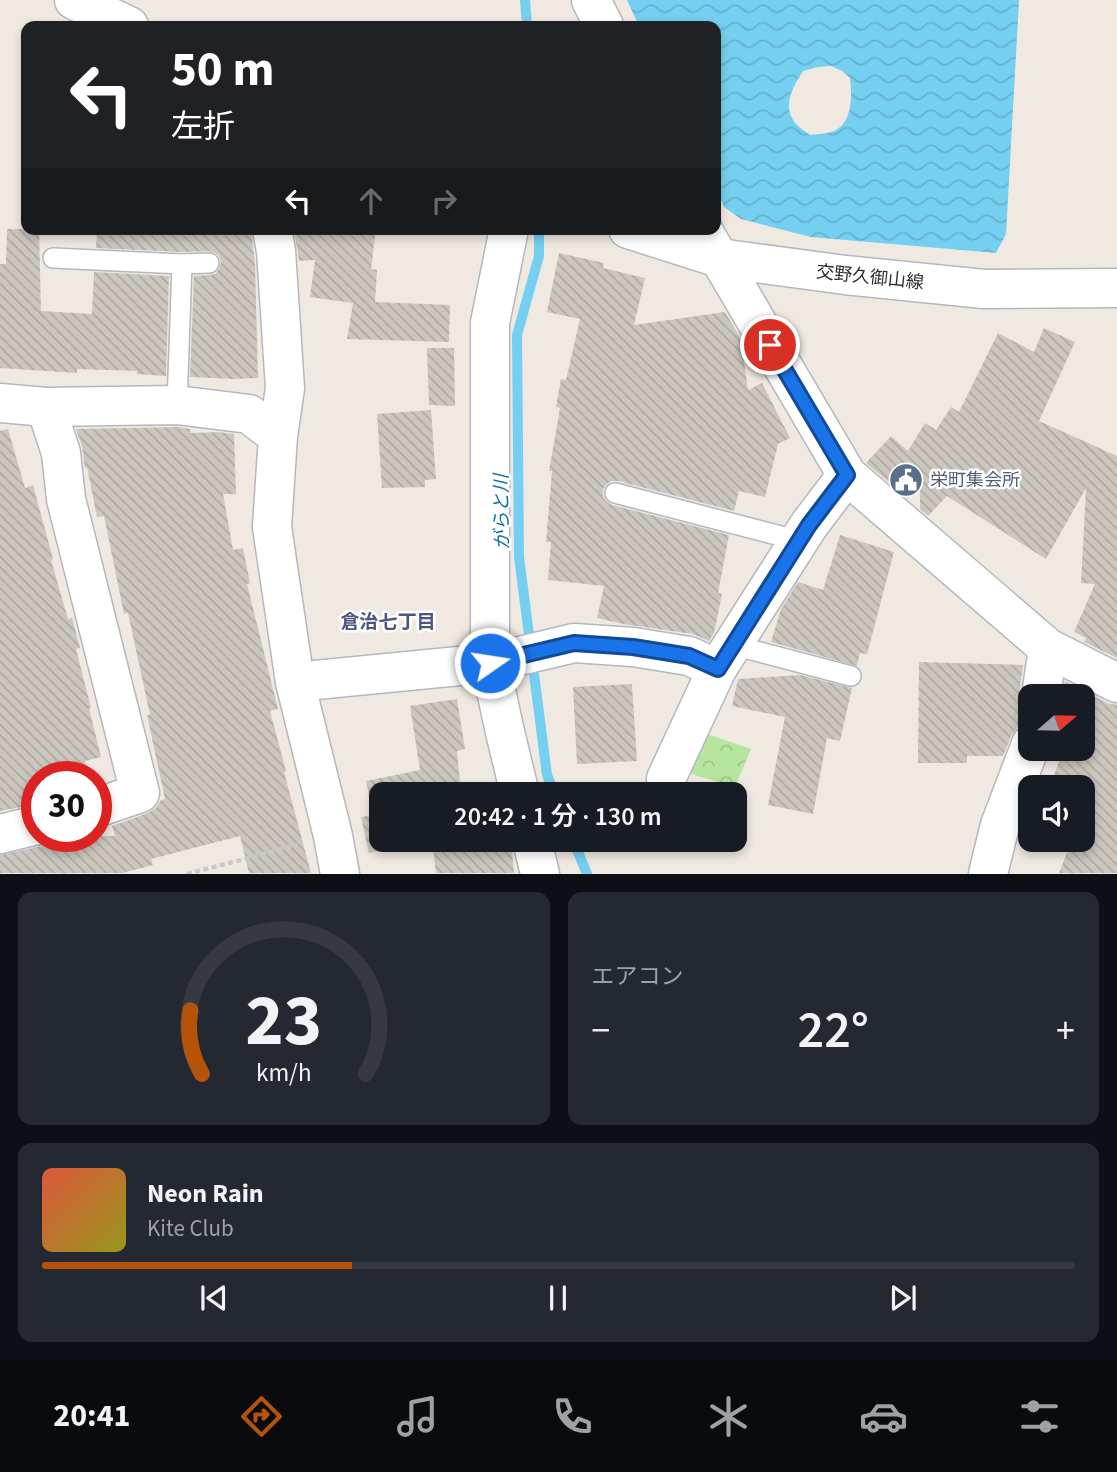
<!DOCTYPE html>
<html lang="ja">
<head>
<meta charset="utf-8">
<style>
	:root { --surface:#171b24; --page:#242831; --text:#f1f3f6; --muted:#9ea1a6; --line:#363941; --accent:#b45309 }
	body { margin:0; font-family:"Source Sans 3","Noto Sans JP",sans-serif; background:var(--page); color:var(--text); height:100vh; display:flex; flex-direction:column; font-size:26px; white-space:nowrap }
	* { box-sizing:border-box; margin:0 }
	p { font-size:23px; color:var(--muted) }
	.icon { flex:none; width:38px; height:38px; fill:none; stroke:currentColor; stroke-width:2; stroke-linecap:round; stroke-linejoin:round }
	.map { position:relative; height:874px; overflow:hidden }
	.drawer { display:flex; flex-direction:column; gap:18px; padding:18px; background:#0d0f14; flex:1 }
	.drawer>* { flex:none }
	.hud { position:absolute; left:21px; top:21px; width:700px; height:214px; border-radius:14px; box-shadow:0 4px 10px #0003; background:#202124; color:#fff; overflow:hidden }
	.needle { width:46px; rotate:70deg }
	.buttons { position:absolute; left:1018px; top:684px; display:grid; gap:14px }
	.buttons a { display:grid; place-items:center; width:77px; height:77px; border-radius:14px; background:var(--surface); box-shadow:0 4px 10px #0003; font-size:35px }
	.speed { position:absolute; left:21px; top:761px; display:flex; gap:14px; font-size:35px; font-weight:700; text-align:center }
	.speed>* { display:grid; place-content:center; width:91px; height:91px; border-radius:50%; background:var(--surface); box-shadow:0 4px 10px #0003; line-height:1 }
	.speed .limit { border:10px solid #d22; background:#fff; color:#111 }
	.pin { position:absolute; display:grid; place-items:center; width:60px; height:60px; color:#fff; margin:-30px; border:4px solid #fff; border-radius:50%; box-shadow:0 2px 7px #0007 }
	.me { position:absolute; width:77px; margin:-38px; rotate:77deg; stroke-linejoin:round; filter:drop-shadow(0 0 5px #0008) }
	.turn { display:flex; align-items:center; gap:24px; height:147px; padding:0 35px; font-size:32px }
	.turn .icon { width:91px; height:91px; stroke-width:2.5 }
	.turn b { display:block; font-size:49px; line-height:60px }
	.lanes { display:flex; align-items:center; height:66px; padding:0 35px; background:#0003; justify-content:center; gap:35px; direction:ltr }
	.lanes .off { opacity:.35 }
	.big { font-size:52px; font-weight:600; line-height:1.1 }
	.drawer .widget { flex:1; display:flex; flex-direction:column; justify-content:center; gap:10px; min-width:0; padding:0 24px; border-radius:14px; background:var(--page) }
	.drawer .dial { align-items:center; gap:0 }
	.dial svg { height:182px; overflow:visible; fill:none; stroke:var(--line); stroke-width:7; stroke-linecap:round; text-anchor:middle }
	.dial text { fill:var(--text); stroke:none }
	.song { display:flex; align-items:center; gap:21px }
	.cover { width:84px; height:84px; border-radius:10px; background:linear-gradient(135deg,hsl(10 70% 55%),hsl(60 70% 35%)) }
	.played { height:7px; border-radius:4px; background:linear-gradient(90deg,var(--accent) 30%,var(--line) 30%) }
	.keys { display:flex; justify-content:space-around; direction:ltr }
	.heat { display:flex; justify-content:space-between; align-items:center; font-size:38px; direction:ltr }
	.drawer .tiles { flex:1; display:grid; gap:18px; grid-template-columns:1fr 1fr }
	.widget:last-child { grid-column:span 2 }
	.trip { position:absolute; left:369px; top:782px; width:378px; height:70px; border-radius:14px; background:var(--surface); box-shadow:0 4px 10px #0003; font-weight:600; line-height:70px; text-align:center }
	.tab-bar { display:flex; height:112px; justify-content:space-around; align-items:center; background:#090b0e; color:var(--muted) }
	.tab-bar .icon { width:49px; height:49px }
	.tab-bar .current { color:var(--accent) }
	.tab-bar b { font-size:32px; color:var(--text) }
	.map>svg:first-child { display:block }
	.park { fill:url(#park-crowns) }
	.water { fill:url(#water-waves); fill-rule:evenodd }
	.lines { fill:none; stroke-linecap:round; stroke-linejoin:round }
	.stream { stroke:#75cff0; stroke-width:10 }
	.building { fill:url(#building-back-hatch) }
	.lane-casing { stroke:#b4b7c1; stroke-width:22 }
	.street-casing { stroke:#b4b7c1; stroke-width:41 }
	.secondary-casing { stroke:#b4b7c1; stroke-width:41 }
	.path { stroke:#c9c9c9; stroke-width:4.5; stroke-dasharray:5 3.5; stroke-linecap:butt }
	.lane { stroke:#fff; stroke-width:19 }
	.street { stroke:#fff; stroke-width:38 }
	.secondary { stroke:#fff; stroke-width:38 }
	.route-casing { stroke:#114b97; stroke-width:18 }
	.route { stroke:#1a73e8; stroke-width:12 }
	.labels { text-anchor:middle; stroke-width:5; stroke-linejoin:round; paint-order:stroke }
	.street-label { font-size:18px; fill:#2e2e2e; stroke:#fff }
	.service-label { font-size:18px; fill:#4e5e75; stroke:#fff; text-anchor:start }
	.water-label { font-size:19px; font-style:italic; fill:#0d6fa3; stroke:#fff }
	.neighbourhood-label { font-size:19px; font-weight:bold; fill:#4d5680; stroke:#fff }
</style>
</head>
<body>
<div class="map">
<svg width="1117" height="874" viewBox="0 0 1117 874">
	<defs>
		<pattern id="park-crowns" width="20" height="18" patternUnits="userSpaceOnUse" patternTransform="scale(1.75)"><rect width="20" height="18" fill="#b6e59e"/><path d="M2 6a3 3 0 1 1 6 0M12 15a3 3 0 1 1 6 0" fill="none" stroke="#9dc588"/></pattern>
		<pattern id="water-waves" width="16" height="10" patternUnits="userSpaceOnUse" patternTransform="scale(1.75)"><rect width="16" height="10" fill="#75cff0"/><path d="M0 5q4-4 8 0t8 0" fill="none" stroke="#66b2ce"/></pattern>
		<pattern id="building-back-hatch" width="6" height="6" patternUnits="userSpaceOnUse" patternTransform="scale(1.75)"><rect width="6" height="6" fill="#cbc7bf"/><path d="M-1 5l2 2M0 0l6 6M5-1l2 2" fill="none" stroke="#afaba4"/></pattern>
	</defs>
	<rect width="100%" height="100%" fill="#efe9e1"/>
	<path class="park" d="M707 734 751 749 735 787 688 773Z"/>
	<path class="water" d="M627 0H1019L1006 234 996 253 811 237 741 219 724 207 716 189V26H639ZM831 66 842 71 850 78C852 96 853 122 834 131 828 134 817 134 810 135 806 132 800 128 796 124 781 106 793 87 803 71L818 67Z"/>
	<g class="lines">
		<g class="stream">
			<path d="M525 0 527 26"/>
			<path d="M539 229V256L517 335 519 557 547 775 555 794"/>
			<path d="M573 840 587 874"/>
		</g>
	</g>
	<g class="building">
		<path d="M7 229H39L41 311 92 314 94 272 169 276 166 376 137 374V371L77 369V373L0 368V264H6Z"/>
		<path d="M97 229H251L255 264 258 378 233 379 190 377 194 276 210 275 215 274 219 269 221 262 219 256 215 253 209 251 182 252 96 248Z"/>
		<path d="M294 229H376L371 269 377 270 375 302 450 305 449 342 347 339 353 303 310 297 315 260 299 261Z"/>
		<path d="M559 253 604 263 603 268 645 278 634 325 725 312 741 339 748 390 762 383 790 438 778 444 765 497 739 491 734 511 618 481H611L607 484 603 489V497L607 502 612 505 729 535 718 593 722 594 714 633 709 641 693 634 623 624 597 618 604 586 548 580 551 542H546L552 471H549L560 408 556 407 561 379 566 380 580 319 547 312Z"/>
		<path d="M1044 328 1075 342 1039 421 1117 456V658L1084 642 1086 638 1074 632 1095 584 1081 583 1086 488 1046 559 947 496 928 516 920 509V479L913 478 908 498 866 463 891 436 908 451 925 423 936 430 951 407 959 412 998 333 1034 352Z"/>
		<path d="M427 348H454L455 406 429 405Z"/>
		<path d="M431 410 436 479 425 480V487L382 488 377 414Z"/>
		<path d="M179 427 190 429V433L218 432 234 434 236 494H223L233 550 243 548 250 583 247 584 278 709 270 711 286 771 284 772 311 873H249L240 836 151 859 153 865 123 873H0V855L42 846 52 841 55 836H115L112 826 148 813 156 808 161 800 165 799 147 715H150L128 613 124 614 104 516 97 517 87 467 85 468 82 446 76 429Z"/>
		<path d="M8 429 25 488 33 485 53 559 51 560 68 619 72 618 80 648 76 649 91 708H89L101 757 85 761 89 777H30L37 804 0 811V431Z"/>
		<path d="M840 535 894 552 867 654 860 653 857 666 771 642 781 609 798 582 823 590Z"/>
		<path d="M919 662 1023 665 1019 694 1021 703 1025 710V724L1017 728 1011 736 1003 756H967V763H918Z"/>
		<path d="M800 675 852 688 840 741 827 738 813 814 768 805 785 717 732 706 738 679Z"/>
		<path d="M1065 681 1107 703 1117 705V873H1059L1072 840H1083V788H1049L1064 749H1083V696H1063Z"/>
		<path d="M632 684 637 761 577 764 573 687Z"/>
		<path d="M457 699 465 749 457 751 461 794H382V840H511L514 873H436L432 840 369 853 361 817 373 815 366 781 420 770 410 706Z"/>
	</g>
	<g class="lines">
		<g class="lane-casing">
			<g id="lane">
				<path d="M53 258 182 264 209 263"/>
				<path d="M177 405 182 264"/>
				<path d="M615 493 800 541"/>
				<path d="M733 645 851 676"/>
			</g>
		</g>
		<g class="street-casing">
			<g id="street">
				<path d="M591 0 604 26"/>
				<path d="M272 229 276 251 285 388 278 436"/>
				<path d="M702 229 847 475 1048 648 1117 683"/>
				<path d="M0 403 46 407 177 405 249 414 278 436 272 527 295 682 490 663 574 643 633 647 689 656 717 669"/>
				<path d="M46 407 61 453 66 499 140 793 96 808"/>
				<path d="M295 682 333 836 340 874"/>
				<path d="M1041 696 1048 648"/>
				<path d="M666 779 717 669 809 525 847 475"/>
				<path d="M0 834 37 825"/>
				<path d="M988 874 1000 825 1031 744"/>
			</g>
		</g>
		<g class="secondary-casing">
			<g id="secondary">
				<path d="M74 0 129 26"/>
				<path d="M509 229 490 323V663L505 732 520 794"/>
				<path d="M628 229 719 258 845 275 984 289 1117 288"/>
				<path d="M532 840 540 874"/>
			</g>
		</g>
		<path class="path" d="M187 874 298 845"/>
		<use href="#lane" class="lane"/>
		<use href="#street" class="street"/>
		<use href="#secondary" class="secondary"/>
	</g>
	<g class="lines">
		<g class="route-casing">
			<path id="route" d="M490 663 574 643 633 647 689 656 718 669 809 525 847 475 770 345"/>
		</g>
		<use href="#route" class="route"/>
	</g>
	<defs>
		<g id="civic-disc" transform="scale(1.75)"><circle r="9.5" fill="#5c6f8a" stroke="#fff"/><path d="M-.6-6.5H3V-4.5H.6V-3L4-1V1h2V6H-6V1h2V-1L-.6-3ZM-1.2 2.5V6h2.4V2.5Z" fill="#fff"/></g>
	</defs>
	<g fill-rule="evenodd">
		<use href="#civic-disc" x="906" y="480"/>
	</g>
	<g class="labels">
		<g class="street-label">
			<text transform="translate(870 277) rotate(6)" y="6">交野久御山線</text>
		</g>
		<g class="service-label">
			<text x="930" y="486">栄町集会所</text>
		</g>
		<g class="water-label">
			<text transform="translate(501 512) rotate(-91)" y="7">がらと川</text>
		</g>
		<g class="neighbourhood-label">
			<text x="388" y="628">倉治七丁目</text>
		</g>
	</g>
</svg>
<div class="buttons">
<a><svg class="needle" viewBox="-14 -14 28 28"><path d="M0-13l5 13h-10z" fill="#e53935"/><path d="M0 13l5-13h-10z" fill="#9ea1a6"/></svg></a>
<a><svg class="icon" aria-label="sound" viewBox="0 0 24 24"><path d="M4 9h4l5-4v14l-5-4H4zM17 9q2 3 0 6"/></svg></a>
</div>
<div class="speed"><div class="limit">30</div></div>
<div class="pin" style="left:770px;top:345px;background:#d93025"><svg class="icon" aria-label="arrive" viewBox="0 0 24 24"><path d="M6 21V4h12l-3 4 3 4H6"/></svg></div>
<svg class="me" style="left:490px;top:663px" viewBox="-20 -20 40 40"><circle r="17" fill="#1a73e8" stroke="#fff" stroke-width="3"/><path d="M0-11L8 9 0 5-8 9z" fill="#fff"/></svg>
<div class="trip">20:42 · 1 分 · 130 m</div>
<div class="hud">
<div class="turn"><svg class="icon" aria-label="left" viewBox="0 0 24 24"><path d="M17 20v-9H6M10 6l-5 5 5 5"/></svg><div><b>50 m</b>左折</div></div>
<div class="lanes"><svg class="icon" aria-label="left" viewBox="0 0 24 24"><path d="M17 20v-9H6M10 6l-5 5 5 5"/></svg><svg class="icon off" aria-label="ahead" viewBox="0 0 24 24"><path d="M12 20V5M6 11l6-6 6 6"/></svg><svg class="icon off" aria-label="right" viewBox="0 0 24 24"><path d="M7 20v-9h11M14 6l5 5-5 5"/></svg></div>
</div>
</div>
<section class="drawer">
<div class="tiles">
<div class="widget dial"><svg viewBox="0 0 100 80">
<path d="M14 69A42 42 0 1 1 86 69"/>
<path d="M14 69A42 42 0 0 1 9 41" stroke="#b45309"/>
<text x="50" y="56" font-size="32" font-weight="700">23</text>
<text x="50" y="72" font-size="11">km/h</text>
</svg></div>
<div class="widget"><p>エアコン</p>
<div class="heat"><a>−</a><b class="big">22°</b><a>+</a></div>
</div>
<div class="widget">
<div class="song"><i class="cover"></i><div><b>Neon Rain</b><p>Kite Club</p></div></div>
<div class="played"></div>
<div class="keys"><svg class="icon" aria-label="previous" viewBox="0 0 24 24"><path d="M18 5L8 12l10 7zM5 5v14"/></svg><svg class="icon" aria-label="pause" viewBox="0 0 24 24"><path d="M8 5v14M16 5v14"/></svg><svg class="icon" aria-label="next" viewBox="0 0 24 24"><path d="M6 5l10 7-10 7zM19 5v14"/></svg></div>
</div>
</div>
</section>
<nav class="tab-bar">
<b>20:41</b>
<svg class="icon current" aria-label="directions" viewBox="0 0 24 24"><path d="M12 3l9 9-9 9-9-9zM9 14v-3h6M13 9l2 2-2 2"/></svg>
<svg class="icon" aria-label="music" viewBox="0 0 24 24"><path d="M9 18V5l10-2v13"/><circle cx="6" cy="18" r="3"/><circle cx="16" cy="16" r="3"/></svg>
<svg class="icon" aria-label="phone" viewBox="0 0 24 24"><path d="M5 4h4l2 5-3 2q2 4 5 5l2-3 5 2v4C11 20 4 13 5 4z"/></svg>
<svg class="icon" aria-label="climate" viewBox="0 0 24 24"><path d="M12 3v18M4 7l16 10M4 17L20 7"/></svg>
<svg class="icon" aria-label="car" viewBox="0 0 24 24"><path d="M5 17H2v-5l4-1 3-4h7l3 4 3 1v5h-3M9 17h6M6 11h13"/><circle cx="7" cy="17" r="2"/><circle cx="17" cy="17" r="2"/></svg>
<svg class="icon" aria-label="filters" viewBox="0 0 24 24"><path d="M4 7h16M4 17h16"/><circle cx="9" cy="7" r="2"/><circle cx="15" cy="17" r="2"/></svg>
</nav>
</body>
</html>
